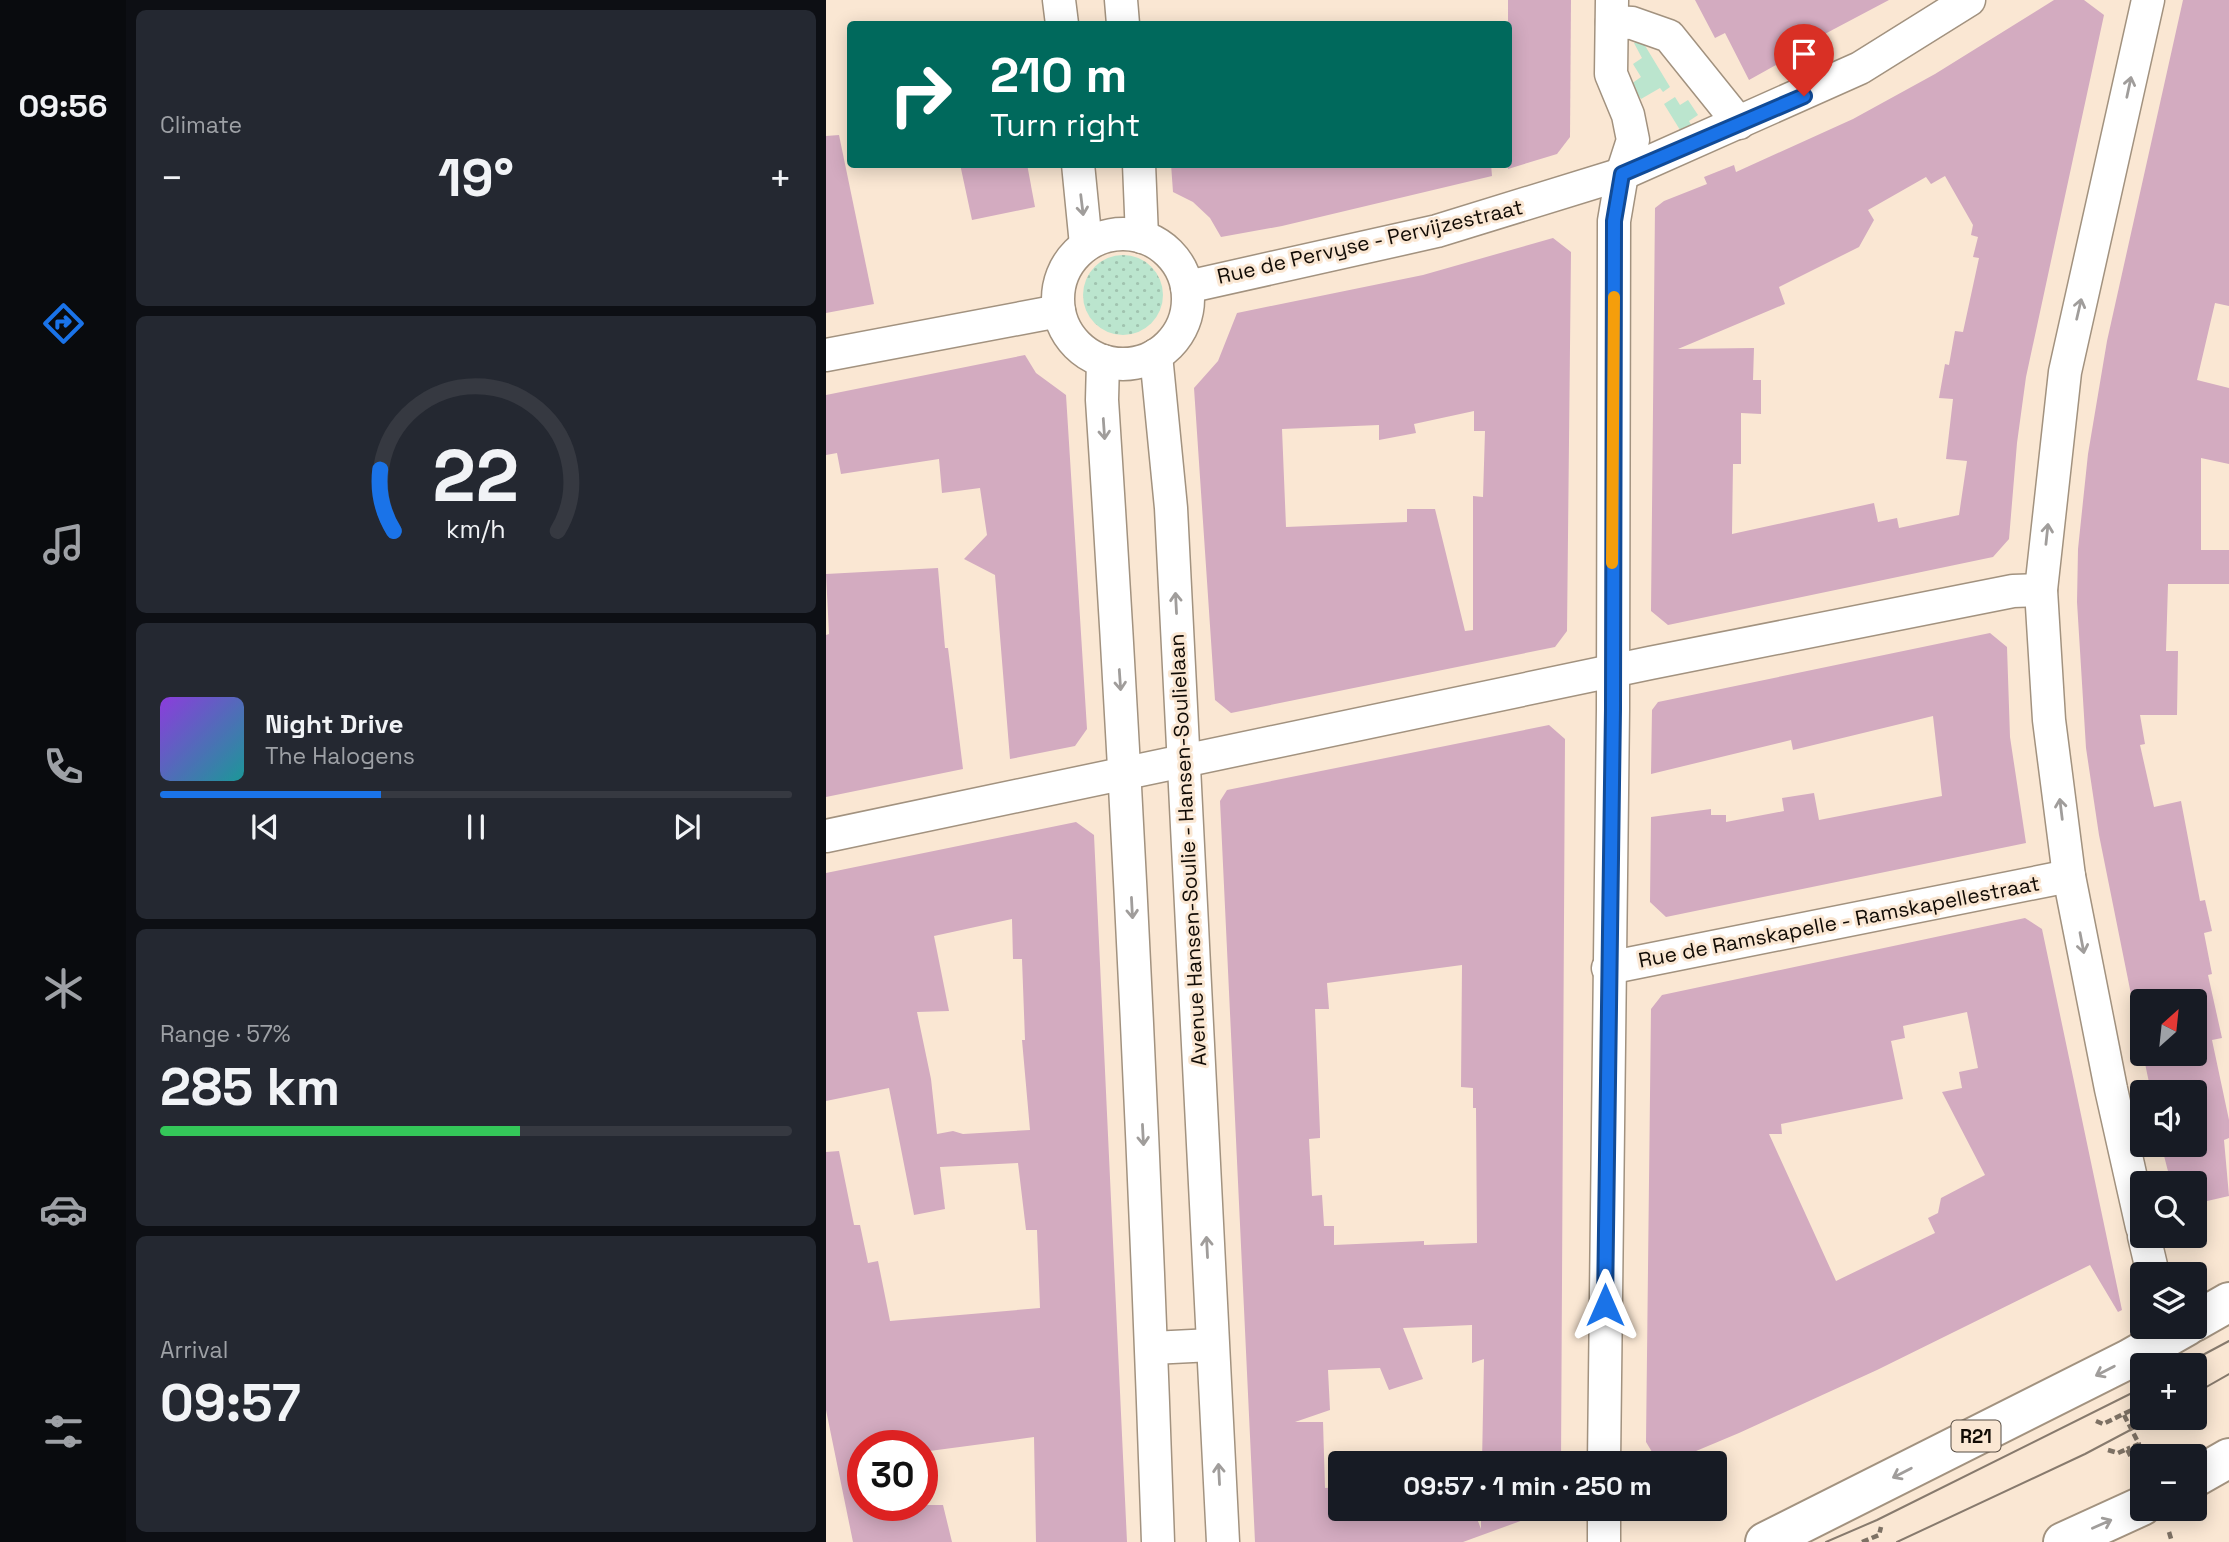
<!DOCTYPE html>
<html lang="en">
<head>
<meta charset="utf-8">
<style>
	:root { --surface:#171b24; --page:#242831; --text:#f1f3f6; --muted:#9ea1a6; --line:#363941; --accent:#1a73e8 }
	body { margin:0; font-family:"Space Grotesk",sans-serif; background:var(--page); color:var(--text); height:100vh; display:flex; flex-direction:column; font-size:26px; white-space:nowrap }
	* { box-sizing:border-box; margin:0 }
	p { font-size:23px; color:var(--muted) }
	.icon { flex:none; width:38px; height:38px; fill:none; stroke:currentColor; stroke-width:2; stroke-linecap:round; stroke-linejoin:round }
	.map { position:relative; flex:1; overflow:hidden }
	.drawer { display:flex; flex-direction:column; gap:10px; padding:10px; background:#0d0f14; width:700px }
	.drawer>* { flex:none }
	.hud { position:absolute; left:21px; top:21px; width:665px; height:147px; border-radius:7px; box-shadow:0 4px 18px #0003; background:#00695c; color:#fff; overflow:hidden }
	.needle { width:46px; rotate:27deg }
	.tools { position:absolute; left:1304px; top:989px; display:grid; gap:14px }
	.tools a { display:grid; place-items:center; width:77px; height:77px; border-radius:7px; background:var(--surface); box-shadow:0 4px 18px #0003; font-size:35px }
	.speed { position:absolute; left:21px; top:1430px; display:flex; gap:14px; font-size:35px; font-weight:700; text-align:center }
	.speed>* { display:grid; place-content:center; width:91px; height:91px; border-radius:50%; background:var(--surface); box-shadow:0 4px 18px #0003; line-height:1 }
	.speed .limit { border:10px solid #d22; background:#fff; color:#111 }
	.pin { position:absolute; display:grid; place-items:center; width:60px; height:60px; color:#fff; margin:-72px -30px; border-radius:50% 50% 50% 0; rotate:-45deg; box-shadow:0 0 7px #0007 }
	.pin .icon { rotate:45deg }
	.me { position:absolute; width:77px; margin:-38px; rotate:0deg; stroke-linejoin:round; filter:drop-shadow(0 0 5px #0008) }
	.turn { display:flex; align-items:center; gap:24px; height:147px; padding:0 28px; font-size:32px }
	.turn .icon { width:91px; height:91px; stroke-width:2.5 }
	.turn b { display:block; font-size:49px; line-height:60px }
	.big { font-size:52px; font-weight:800; line-height:1.1 }
	.drawer .card { flex:1; display:flex; flex-direction:column; justify-content:center; gap:10px; min-width:0; padding:0 24px; border-radius:10px; background:var(--page) }
	.drawer .dial { align-items:center; gap:0 }
	.dial svg { height:182px; overflow:visible; fill:none; stroke:var(--line); stroke-width:7; stroke-linecap:round; text-anchor:middle }
	.dial text { fill:var(--text); stroke:none }
	.song { display:flex; align-items:center; gap:21px }
	.cover { width:84px; height:84px; border-radius:10px; background:linear-gradient(135deg,hsl(270 70% 55%),hsl(180 70% 35%)) }
	.played { height:7px; border-radius:4px; background:linear-gradient(90deg,var(--accent) 35%,var(--line) 35%) }
	.keys { display:flex; justify-content:space-around; direction:ltr }
	.heat { display:flex; justify-content:space-between; align-items:center; font-size:38px; direction:ltr }
	.charge { height:10px; border-radius:5px; background:linear-gradient(90deg,#34c759 57%,var(--line) 0) }
	.trip { position:absolute; left:502px; top:1451px; width:399px; height:70px; border-radius:7px; background:var(--surface); box-shadow:0 4px 18px #0003; font-weight:800; line-height:70px; text-align:center }
	main { display:flex; flex:1; min-height:0 }
	.tabs { display:flex; flex-direction:column; width:126px; justify-content:space-around; align-items:center; background:#090b0e; color:var(--muted) }
	.tabs .icon { width:49px; height:49px }
	.tabs .active { color:var(--accent) }
	.tabs b { font-size:32px; color:var(--text) }
	.map>svg:first-child { display:block }
	.green { fill:#bbe5ce }
	.garden { fill:url(#garden-dots) }
	.building { fill:#d3abc0; fill-rule:evenodd }
	.lines { fill:none; stroke-linecap:round; stroke-linejoin:round }
	.minor-casing { stroke:#a2927f; stroke-width:35 }
	.primary-casing { stroke:#a2927f; stroke-width:42 }
	.path { stroke:#7d7164; stroke-width:4.5; stroke-dasharray:7 3.5; stroke-linecap:butt }
	.minor { stroke:#fff; stroke-width:32 }
	.primary { stroke:#fff; stroke-width:38 }
	.tram { stroke:#877a6d; stroke-width:2 }
	.oneway { stroke:#a09d9b }
	.route-casing { stroke:#114b97; stroke-width:18 }
	.route { stroke:#1a73e8; stroke-width:12 }
	.slow { stroke:#f59e0b; stroke-width:12 }
	.labels { text-anchor:middle; stroke-width:6; stroke-linejoin:round; paint-order:stroke }
	.shield { fill:#fae7d3; stroke:#574d43; stroke-width:2 }
	.shield-label { font-size:19px; font-weight:bold; fill:#110b05 }
	.street-label { font-size:21px; fill:#110b05; stroke:#fae7d3 }
</style>
</head>
<body>
<main>
<nav class="tabs">
<b>09:56</b>
<svg class="icon active" aria-label="directions" viewBox="0 0 24 24"><path d="M12 3l9 9-9 9-9-9zM9 14v-3h6M13 9l2 2-2 2"/></svg>
<svg class="icon" aria-label="music" viewBox="0 0 24 24"><path d="M9 18V5l10-2v13"/><circle cx="6" cy="18" r="3"/><circle cx="16" cy="16" r="3"/></svg>
<svg class="icon" aria-label="phone" viewBox="0 0 24 24"><path d="M5 4h4l2 5-3 2q2 4 5 5l2-3 5 2v4C11 20 4 13 5 4z"/></svg>
<svg class="icon" aria-label="climate" viewBox="0 0 24 24"><path d="M12 3v18M4 7l16 10M4 17L20 7"/></svg>
<svg class="icon" aria-label="car" viewBox="0 0 24 24"><path d="M5 17H2v-5l4-1 3-4h7l3 4 3 1v5h-3M9 17h6M6 11h13"/><circle cx="7" cy="17" r="2"/><circle cx="17" cy="17" r="2"/></svg>
<svg class="icon" aria-label="filters" viewBox="0 0 24 24"><path d="M4 7h16M4 17h16"/><circle cx="9" cy="7" r="2"/><circle cx="15" cy="17" r="2"/></svg>
</nav>
<section class="drawer">
<div class="card"><p>Climate</p>
<div class="heat"><a>−</a><b class="big">19°</b><a>+</a></div>
</div>
<div class="card dial"><svg viewBox="0 0 100 80">
<path d="M14 69A42 42 0 1 1 86 69"/>
<path d="M14 69A42 42 0 0 1 8 42" stroke="#1a73e8"/>
<text x="50" y="56" font-size="32" font-weight="700">22</text>
<text x="50" y="72" font-size="11">km/h</text>
</svg></div>
<div class="card">
<div class="song"><i class="cover"></i><div><b>Night Drive</b><p>The Halogens</p></div></div>
<div class="played"></div>
<div class="keys"><svg class="icon" aria-label="previous" viewBox="0 0 24 24"><path d="M18 5L8 12l10 7zM5 5v14"/></svg><svg class="icon" aria-label="pause" viewBox="0 0 24 24"><path d="M8 5v14M16 5v14"/></svg><svg class="icon" aria-label="next" viewBox="0 0 24 24"><path d="M6 5l10 7-10 7zM19 5v14"/></svg></div>
</div>
<div class="card"><p>Range · 57%</p><b class="big">285 km</b><div class="charge"></div></div>
<div class="card"><p>Arrival</p><b class="big">09:57</b></div>
</section>
<div class="map">
<svg width="1403" height="1542" viewBox="0 0 1403 1542">
	<defs>
		<pattern id="garden-dots" width="8" height="8" patternUnits="userSpaceOnUse" patternTransform="scale(1.75)"><rect width="8" height="8" fill="#bbe5ce"/><path d="M2 2h.1M6 6h.1" fill="none" stroke="#a0c3af" stroke-width="1.8" stroke-linecap="round"/></pattern>
	</defs>
	<rect width="100%" height="100%" fill="#fae7d3"/>
	<g class="green">
		<path d="M815 39 844 87 837 92 834 88 815 99 805 84 815 77 807 64 816 58 808 43Z"/>
		<path d="M849 97 854 105 862 100 872 115 863 121 869 132 859 138 838 104Z"/>
	</g>
	<circle class="garden" cx="297" cy="295" r="40"/>
	<g class="building">
		<path d="M682 0H745L744 137 731 154 682 169Z"/>
		<path d="M869 0H1063L959 55 961 59 923 80 899 33 889 38Z"/>
		<path d="M1228 0H1258L1278 15 1200 377 1191 443 1183 539 1167 557 842 625 825 611 829 208 838 201 881 184 878 177 908 165 910 172 1027 119 1109 74ZM1119 176 1147 225 1145 235 1152 237 1147 257 1153 258 1137 332 1129 331 1123 365 1119 364 1113 398 1127 399 1120 459 1141 461 1133 515 1073 528 1071 518 1052 522 1048 503 906 534 907 464H915V413L935 414V380H927L928 348 852 349 959 304 953 287 1033 247 1048 220 1042 210 1100 177 1105 184Z"/>
		<path d="M1357 0H1403V306L1389 303 1371 380 1403 388V464L1375 458V550H1403V584H1342L1340 651H1352L1351 715H1314L1319 744 1314 745 1328 807 1355 801 1374 901 1379 900 1386 931 1378 933 1386 974 1382 975 1396 1038 1386 1040 1403 1120V1138L1398 1140 1403 1196 1368 1204V1183H1345L1335 1144H1368V1092H1325L1317 1054H1368V1001H1316V1049L1273 835 1260 748 1251 602 1252 549 1262 454 1281 341Z"/>
		<path d="M13 135 48 304 0 313V136Z"/>
		<path d="M134 164H201L209 207 146 220Z"/>
		<path d="M345 164H665L666 176 456 226 395 237 384 218 367 202 347 192Z"/>
		<path d="M727 238 745 252 741 631 729 647 405 713 389 700 368 388 392 361 411 313 597 275ZM648 411V431H659L657 497 647 496V630L639 631 609 509H581V522L460 527 456 429 553 425V440L590 433 588 424Z"/>
		<path d="M199 355 210 373 240 395 261 729 249 746 184 759 169 575 138 559 161 535 154 488 116 493 113 459 15 474 11 453 0 455V395Z"/>
		<path d="M112 568 119 648H122L137 769 0 797V635L3 634 0 574Z"/>
		<path d="M1164 633 1181 647 1184 737 1200 843 840 917 824 902 825 817 885 809V815H900V822L958 811 956 798 988 793 993 820 1116 796 1107 716 967 750 965 740 825 774 826 710 832 702Z"/>
		<path d="M723 725 739 739 735 1463H656L658 1359 646 1363V1325L577 1328 597 1379 563 1390 554 1368 502 1370 504 1410 469 1422H497L499 1488 514 1487V1508H647L655 1529V1508H720L711 1515 637 1542H429L394 801 401 790ZM636 965 635 1087 647 1088V1108H650L651 1243 598 1245V1241L508 1245V1226H498L496 1195 486 1196 483 1139 494 1138V1132L489 1009H503L501 983Z"/>
		<path d="M250 822 268 835 301 1542H210L208 1437 96 1452V1446H37V1505H117L126 1542H27L0 1410V1152L13 1151 28 1225H34L42 1263 52 1261 64 1321 214 1308 211 1230H200L192 1163 114 1167 119 1209 88 1215 63 1088 0 1101V873ZM186 919 187 959H196L199 1040H196L204 1130 137 1134 127 1131 111 1134 105 1079 91 1012 123 1011 108 936Z"/>
		<path d="M1199 918 1216 929 1296 1310 1292 1312 1264 1265 1051 1370 913 1433 851 1459 836 1461 829 1457 820 1442 825 1009 836 995ZM1141 1012 1152 1068 1133 1072 1136 1088 1116 1092 1159 1175 1115 1198 1112 1213 1102 1218 1109 1233 1010 1281 943 1134H956L955 1124 1077 1099 1065 1041 1079 1038 1077 1026Z"/>
	</g>
	<g class="lines">
		<g class="minor-casing">
			<g id="minor">
				<path d="M233 0 236 24"/>
				<path d="M295 0 297 24"/>
				<path d="M786 22 806 23 843 36 913 123"/>
				<path d="M252 164 260 245"/>
				<path d="M313 164 316 237"/>
				<circle cx="297" cy="299" r="65"/>
				<path d="M361 287 611 231 796 174 1034 68 1143 0"/>
				<path d="M0 355 233 311"/>
				<path d="M330 355 345 508 397 1542"/>
				<path d="M277 361 276 400C301 781 319 1161 332 1542"/>
				<path d="M0 836 824 663 1187 591 1215 590"/>
				<path d="M782 968 1243 876"/>
				<path d="M1316 1227 1285 1089 1243 876 1223 720 1215 590 1239 372 1322 0"/>
				<path d="M1318 1236 1327 1274"/>
				<path d="M326 1348 386 1345"/>
				<path d="M778 1463 787 709 788 221 796 174 807 140 802 115 785 74 786 0"/>
				<path d="M778 1542V1508"/>
			</g>
		</g>
		<g class="primary-casing">
			<g id="primary">
				<path d="M1368 1322 1403 1302"/>
				<path d="M1368 1478 1403 1458"/>
				<path d="M939 1542 1303 1359 1361 1326"/>
				<path d="M1237 1542 1316 1506"/>
			</g>
		</g>
		<g class="path">
			<path d="M1298 1415 1313 1444 1301 1449"/>
			<path d="M1270 1421 1277 1424 1316 1405"/>
			<path d="M1282 1450 1292 1453 1301 1449 1312 1471"/>
			<path d="M1343 1532 1346 1542"/>
			<path d="M1036 1542 1053 1535 1055 1527"/>
		</g>
		<use href="#minor" class="minor"/>
		<use href="#primary" class="primary"/>
		<g class="tram">
			<path d="M1358 1365 1403 1341"/>
			<path d="M1368 1394 1403 1374"/>
			<path d="M1000 1542 1051 1520 1316 1388"/>
			<path d="M1071 1542 1259 1454 1327 1418"/>
		</g>
	</g>
	<defs><path id="oneway-shaft" d="M-6 0H5M1.5-3L5.5 0L1.5 3" fill="none" stroke-width="1.6" stroke-linecap="round" stroke-linejoin="round" transform="scale(1.75)"/></defs>
	<g class="oneway">
		<use href="#oneway-shaft" transform="translate(1303 87) rotate(-78)"/>
		<use href="#oneway-shaft" transform="translate(256 205) rotate(83)"/>
		<use href="#oneway-shaft" transform="translate(1253 309) rotate(-77)"/>
		<use href="#oneway-shaft" transform="translate(278 429) rotate(86)"/>
		<use href="#oneway-shaft" transform="translate(1221 534) rotate(-84)"/>
		<use href="#oneway-shaft" transform="translate(350 603) rotate(-93)"/>
		<use href="#oneway-shaft" transform="translate(294 680) rotate(86)"/>
		<use href="#oneway-shaft" transform="translate(1235 809) rotate(-97)"/>
		<use href="#oneway-shaft" transform="translate(306 908) rotate(87)"/>
		<use href="#oneway-shaft" transform="translate(1256 943) rotate(79)"/>
		<use href="#oneway-shaft" transform="translate(317 1135) rotate(87)"/>
		<use href="#oneway-shaft" transform="translate(381 1247) rotate(-93)"/>
		<use href="#oneway-shaft" transform="translate(1279 1371) rotate(153)"/>
		<use href="#oneway-shaft" transform="translate(1076 1473) rotate(153)"/>
		<use href="#oneway-shaft" transform="translate(393 1474) rotate(-93)"/>
		<use href="#oneway-shaft" transform="translate(1276 1524) rotate(-24)"/>
	</g>
	<g class="lines">
		<g class="route-casing">
			<path id="route" d="M779 1305 787 709 788 221 796 174 978 96"/>
		</g>
		<use href="#route" class="route"/>
		<path class="slow" d="M786 563 788 297"/>
	</g>
	<g class="labels">
		<rect class="shield" x="1125.5" y="1420.5" width="49" height="31" rx="5"/>
		<g class="shield-label">
			<text x="1150" y="1443">R21</text>
		</g>
		<g class="street-label">
			<text transform="translate(544 242) rotate(-13)" y="7">Rue de Pervyse - Pervijzestraat</text>
			<text transform="translate(362 850) rotate(-93)" y="7">Avenue Hansen-Soulie - Hansen-Soulielaan</text>
			<text transform="translate(1013 922) rotate(-11)" y="7">Rue de Ramskapelle - Ramskapellestraat</text>
		</g>
	</g>
</svg>
<div class="tools">
<a><svg class="needle" viewBox="-14 -14 28 28"><path d="M0-13l5 13h-10z" fill="#e53935"/><path d="M0 13l5-13h-10z" fill="#9ea1a6"/></svg></a>
<a><svg class="icon" aria-label="sound" viewBox="0 0 24 24"><path d="M4 9h4l5-4v14l-5-4H4zM17 9q2 3 0 6"/></svg></a>
<a><svg class="icon" aria-label="search" viewBox="0 0 24 24"><circle cx="10" cy="10" r="6"/><path d="M15 15l6 6"/></svg></a>
<a><svg class="icon" aria-label="layers" viewBox="0 0 24 24"><path d="M12 4l9 5-9 5-9-5zM3 14l9 5 9-5"/></svg></a>
<a>+</a>
<a>−</a>
</div>
<div class="speed"><div class="limit">30</div></div>
<div class="pin" style="left:978px;top:96px;background:#d93025"><svg class="icon" aria-label="arrive" viewBox="0 0 24 24"><path d="M6 21V4h12l-3 4 3 4H6"/></svg></div>
<svg class="me" style="left:779px;top:1305px" viewBox="-20 -20 40 40"><path d="M0-17L14 15 0 8-14 15z" fill="#1a73e8" stroke="#fff" stroke-width="4"/></svg>
<div class="trip">09:57 · 1 min · 250 m</div>
<div class="hud">
<div class="turn"><svg class="icon" aria-label="right" viewBox="0 0 24 24"><path d="M7 20v-9h11M14 6l5 5-5 5"/></svg><div><b>210 m</b>Turn right</div></div>
</div>
</div>
</main>
</body>
</html>
